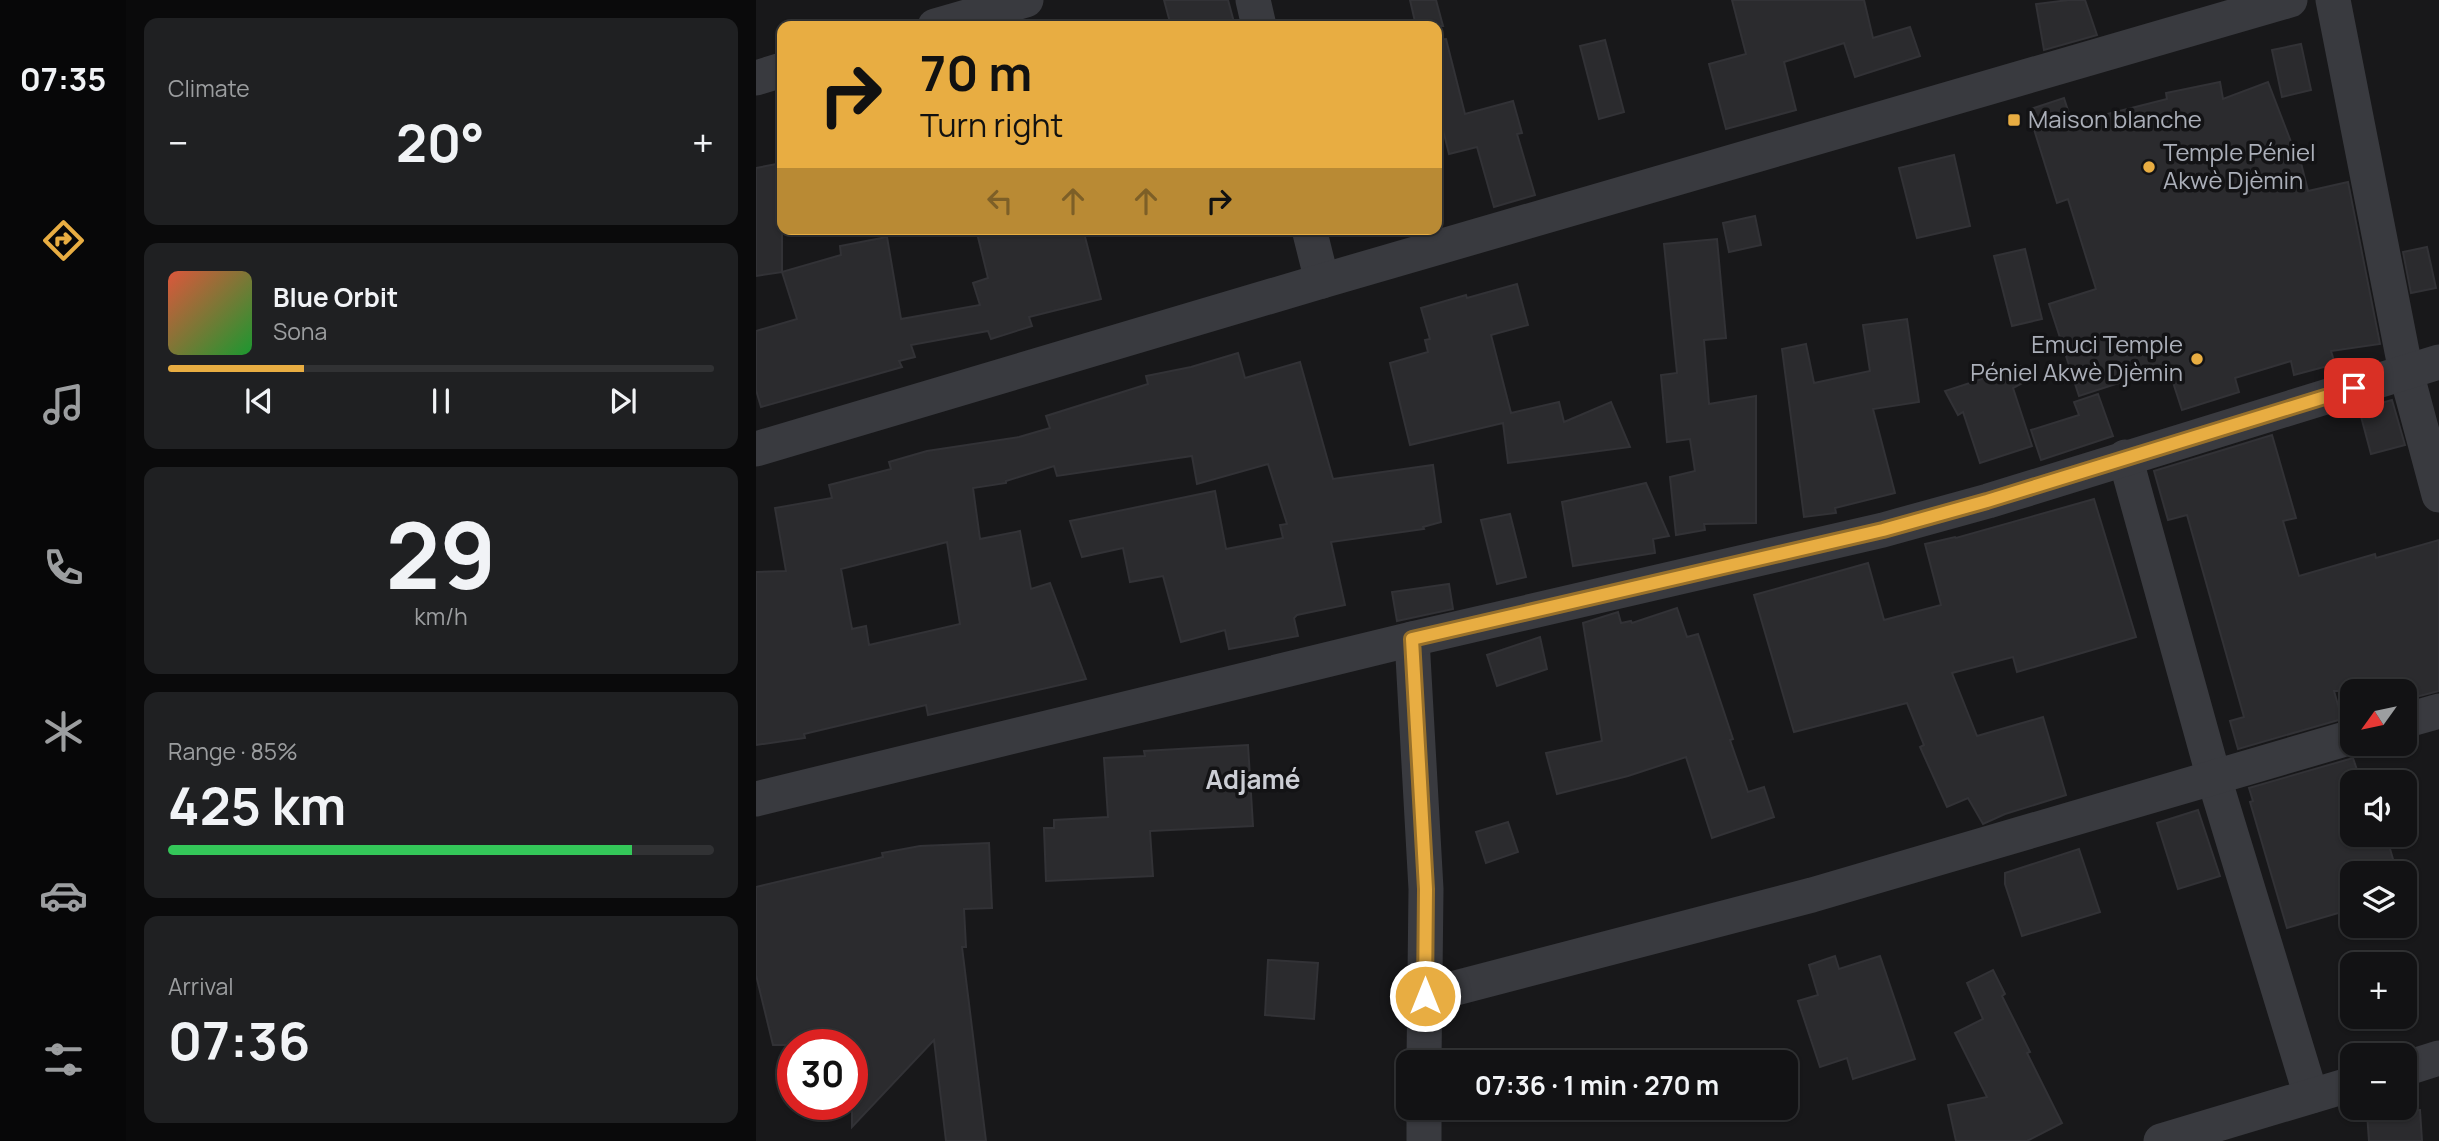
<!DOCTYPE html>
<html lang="en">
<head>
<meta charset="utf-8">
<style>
	:root { --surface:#121214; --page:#1f2022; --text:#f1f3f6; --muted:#9c9ea0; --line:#313234; --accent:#e8ad42 }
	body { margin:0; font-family:Manrope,sans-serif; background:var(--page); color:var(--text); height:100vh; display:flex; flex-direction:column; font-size:26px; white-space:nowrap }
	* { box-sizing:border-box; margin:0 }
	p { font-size:23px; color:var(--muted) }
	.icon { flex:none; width:38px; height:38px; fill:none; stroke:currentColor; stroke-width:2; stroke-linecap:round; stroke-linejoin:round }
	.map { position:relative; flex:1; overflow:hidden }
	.details { display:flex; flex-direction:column; gap:18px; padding:18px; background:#0a0a0b; width:630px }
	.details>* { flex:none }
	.banner { position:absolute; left:21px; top:21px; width:665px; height:214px; border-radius:14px; box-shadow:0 2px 5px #0004,0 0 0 2px var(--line); background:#e8ad42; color:#111; overflow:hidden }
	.needle { width:46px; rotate:237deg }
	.controls { position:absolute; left:1584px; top:679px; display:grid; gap:14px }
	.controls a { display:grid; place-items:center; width:77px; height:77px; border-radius:14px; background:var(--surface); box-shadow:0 2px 5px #0004,0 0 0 2px var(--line); font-size:35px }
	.speed { position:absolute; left:21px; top:1029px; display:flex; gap:14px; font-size:35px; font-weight:700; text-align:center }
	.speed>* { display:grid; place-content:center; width:91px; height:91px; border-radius:50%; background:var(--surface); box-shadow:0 2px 5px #0004,0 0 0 2px var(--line); line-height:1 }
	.speed .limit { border:10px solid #d22; background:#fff; color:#111 }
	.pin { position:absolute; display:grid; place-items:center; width:60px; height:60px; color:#fff; margin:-30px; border-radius:14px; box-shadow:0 4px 10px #0006 }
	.me { position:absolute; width:77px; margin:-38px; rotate:0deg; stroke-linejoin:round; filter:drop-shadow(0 0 5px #0008) }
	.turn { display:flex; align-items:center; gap:24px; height:147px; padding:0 28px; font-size:32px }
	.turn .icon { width:91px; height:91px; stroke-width:2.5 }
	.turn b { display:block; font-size:49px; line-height:60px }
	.lanes { display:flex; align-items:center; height:66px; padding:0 28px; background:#0003; justify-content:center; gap:35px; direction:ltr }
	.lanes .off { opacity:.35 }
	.big { font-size:52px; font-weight:700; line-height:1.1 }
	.details .widget { flex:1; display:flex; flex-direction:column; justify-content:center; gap:10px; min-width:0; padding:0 24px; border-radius:14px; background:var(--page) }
	.details .dial { align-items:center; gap:0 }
	.dial b { font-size:91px; line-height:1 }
	.song { display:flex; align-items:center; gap:21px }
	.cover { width:84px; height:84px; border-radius:10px; background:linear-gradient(135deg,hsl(10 70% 55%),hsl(130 70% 35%)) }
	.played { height:7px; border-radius:4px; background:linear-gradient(90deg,var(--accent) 25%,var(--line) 25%) }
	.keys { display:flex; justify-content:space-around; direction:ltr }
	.heat { display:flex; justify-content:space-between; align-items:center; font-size:38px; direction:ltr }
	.charge { height:10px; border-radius:5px; background:linear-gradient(90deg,#34c759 85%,var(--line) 0) }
	.trip { position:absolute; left:640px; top:1050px; width:402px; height:70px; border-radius:14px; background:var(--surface); box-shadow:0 2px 5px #0004,0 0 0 2px var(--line); font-weight:700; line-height:70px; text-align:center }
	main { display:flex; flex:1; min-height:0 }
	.tabs { display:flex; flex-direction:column; width:126px; justify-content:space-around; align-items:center; background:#070708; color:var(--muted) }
	.tabs .icon { width:49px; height:49px }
	.tabs .current { color:var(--accent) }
	.tabs b { font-size:32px; color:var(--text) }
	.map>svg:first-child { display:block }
	.building { fill:#2b2b2e; stroke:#323236; stroke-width:2; fill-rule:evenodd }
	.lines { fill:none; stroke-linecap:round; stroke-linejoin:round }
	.minor { stroke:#393a3f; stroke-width:35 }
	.route-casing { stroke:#97702b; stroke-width:18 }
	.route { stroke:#e8ad42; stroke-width:12 }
	.poi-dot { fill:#e8ad42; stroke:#131315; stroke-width:2.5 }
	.labels { text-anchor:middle; stroke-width:7; stroke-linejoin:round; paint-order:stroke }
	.poi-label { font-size:24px; fill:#abafb9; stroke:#131315; text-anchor:start }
	.neighbourhood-label { font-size:26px; font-weight:bold; fill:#ccced5; stroke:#131315 }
</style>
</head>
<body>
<main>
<nav class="tabs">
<b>07:35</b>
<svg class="icon current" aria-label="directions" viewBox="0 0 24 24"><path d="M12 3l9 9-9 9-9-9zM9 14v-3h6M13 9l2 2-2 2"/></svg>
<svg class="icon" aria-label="music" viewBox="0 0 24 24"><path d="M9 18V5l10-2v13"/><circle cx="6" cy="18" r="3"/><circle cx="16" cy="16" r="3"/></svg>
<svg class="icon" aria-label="phone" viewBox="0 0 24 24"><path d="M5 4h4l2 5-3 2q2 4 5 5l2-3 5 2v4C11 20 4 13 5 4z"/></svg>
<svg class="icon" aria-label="climate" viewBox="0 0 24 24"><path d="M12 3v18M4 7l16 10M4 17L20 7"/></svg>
<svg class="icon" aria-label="car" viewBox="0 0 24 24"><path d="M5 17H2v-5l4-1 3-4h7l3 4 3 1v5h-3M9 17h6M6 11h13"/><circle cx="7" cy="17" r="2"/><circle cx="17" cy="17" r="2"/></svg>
<svg class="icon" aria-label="filters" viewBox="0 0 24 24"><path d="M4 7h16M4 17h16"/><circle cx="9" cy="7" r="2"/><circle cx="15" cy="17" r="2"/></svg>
</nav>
<section class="details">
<div class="widget"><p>Climate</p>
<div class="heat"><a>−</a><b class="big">20°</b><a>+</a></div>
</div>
<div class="widget">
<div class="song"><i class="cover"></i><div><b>Blue Orbit</b><p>Sona</p></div></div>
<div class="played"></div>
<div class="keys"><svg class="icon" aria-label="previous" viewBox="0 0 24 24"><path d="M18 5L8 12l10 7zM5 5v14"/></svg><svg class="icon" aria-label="pause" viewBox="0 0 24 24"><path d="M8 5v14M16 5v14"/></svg><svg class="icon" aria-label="next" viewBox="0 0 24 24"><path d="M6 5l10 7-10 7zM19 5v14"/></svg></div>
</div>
<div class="widget dial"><b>29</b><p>km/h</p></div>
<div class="widget"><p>Range · 85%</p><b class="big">425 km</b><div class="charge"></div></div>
<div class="widget"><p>Arrival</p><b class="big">07:36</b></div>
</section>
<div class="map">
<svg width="1683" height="1141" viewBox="0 0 1683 1141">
	<rect width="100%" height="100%" fill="#18181a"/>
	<g class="building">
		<path d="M408 0H472L479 26H415Z"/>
		<path d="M654 0H680L687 26H660Z"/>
		<path d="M976 0H1108L1117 38 1154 27 1164 56 1099 77 1088 43 1028 62 1040 110 970 129 953 64 990 54Z"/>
		<path d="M1313 0H1329L1341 35 1288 50 1280 4Z"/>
		<path d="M690 39 709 114 757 101 766 133 761 134 779 195 738 207 721 147 693 154 681 106V40Z"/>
		<path d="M849 40 868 112 843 119 824 46Z"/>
		<path d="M1545 44 1555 90 1526 97 1516 50Z"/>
		<path d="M1464 82 1467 99 1512 82 1542 160 1544 159 1552 191 1592 182 1624 344 1575 351 1579 364 1538 375 1535 361 1479 378 1483 392 1426 410 1412 367 1323 396 1293 304 1340 289 1312 199 1301 203 1272 110 1308 98 1316 123 1411 99 1410 93Z"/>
		<path d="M1198 155 1214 226 1161 238 1143 168Z"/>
		<path d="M26 163V272L85 255 84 246 131 237 145 319 224 305 217 283 232 278 220 229H327L345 299 273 317 276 326 235 339 232 331 155 345 159 357 143 361 146 367 5 407 0 390V331L41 319 26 272 0 276V168Z"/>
		<path d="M999 216 1005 245 973 252 967 223Z"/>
		<path d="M961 239 970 338 948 340 953 404 1000 396V523L948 524 949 530 920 535 914 477 939 471 934 439 911 442 905 375 921 373 908 244Z"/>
		<path d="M1671 247 1680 288 1655 293 1647 252Z"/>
		<path d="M1269 249 1286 319 1256 326 1238 256Z"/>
		<path d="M761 284 772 325 735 335 755 413 803 402 808 422 855 402 874 447 752 463 747 423 654 445 634 363 672 352 669 340 674 339 665 308 710 295 711 298Z"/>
		<path d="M1151 319 1163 402 1117 409 1139 493 1079 508 1080 513 1048 517 1026 349 1050 344 1058 383 1114 371 1107 325Z"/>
		<path d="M482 353 489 378 544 362 577 479 677 465 685 522 667 527 668 529 575 542 589 605 541 615 538 618 542 636 473 649 469 630 425 642 407 576 374 582 367 548 326 557 314 521 459 491 470 549 527 538 524 525 531 524 512 464 441 484 436 456 301 476 298 466 250 481V483L217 488 224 539 264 531 275 589 294 583 330 679 172 715 170 705 48 734 49 738 0 745V572L30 571 19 508 76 498 73 485 135 469 133 462 171 451 263 437 294 428 290 416 392 384 390 376 435 367ZM191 542 204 624 113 645 110 626 96 629 85 569Z"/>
		<path d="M1266 366 1272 380 1257 388 1276 446 1224 463 1207 412 1202 415 1189 391Z"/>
		<path d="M1342 394 1357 436 1285 460 1275 430 1323 415 1318 402Z"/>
		<path d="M1636 400 1649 445 1615 454 1603 409Z"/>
		<path d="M1516 435 1540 518 1527 521 1543 576 1619 554 1620 558 1683 540V691L1648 700V691H1578L1586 719 1482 749 1474 721 1488 717 1431 515 1412 520 1398 471Z"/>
		<path d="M890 483 913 536 897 539 899 553 817 566 806 502Z"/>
		<path d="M1338 499 1380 637 1261 672 1257 657 1196 673 1221 736 1287 717 1310 795 1249 814 1227 824 1212 798 1191 807 1164 747 1168 745 1151 703 1038 732 998 595 1112 563 1128 620 1185 605 1169 544 1199 537 1200 538Z"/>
		<path d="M754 514 770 577 741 584 725 520Z"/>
		<path d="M693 584 697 609 641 621 636 592Z"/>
		<path d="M921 608 931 637 942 634 977 739 974 740 992 792 1008 787 1018 817 956 838 930 757 872 776 801 794 790 753 846 741 827 623 862 612 865 623 875 621 876 623Z"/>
		<path d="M784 637 791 669 741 686 731 655Z"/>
		<path d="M492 745 497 826 394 831 397 876 290 881 288 828H298V820L352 817 348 758 389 756 388 751Z"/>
		<path d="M1597 758 1605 782H1596V835H1630L1641 873H1596V909L1531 928 1494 802 1497 801 1493 788Z"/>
		<path d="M1442 810 1464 876 1422 889 1401 823Z"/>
		<path d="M752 822 762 852 730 863 720 832Z"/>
		<path d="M233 843 236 908 208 909 210 947H206L230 1141H190L178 1040 96 1127V1045H17L0 975V887L127 857 126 853 164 846Z"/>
		<path d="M1323 849 1344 912 1266 936 1249 884V873Z"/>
		<path d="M1079 956 1083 969 1124 956 1159 1059 1097 1079 1091 1058 1064 1067 1042 1001 1062 995 1053 965Z"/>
		<path d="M512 960 562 963 558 1019 509 1015Z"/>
		<path d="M1237 970 1249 994 1246 996 1274 1052 1271 1053 1306 1123 1271 1141H1200L1192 1105 1231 1097 1199 1033 1227 1019 1211 983Z"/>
		<path d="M1664 1110 1666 1141H1613L1611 1113Z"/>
	</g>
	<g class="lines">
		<g class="minor">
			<path d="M497 0 503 26"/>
			<path d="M1577 0 1650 372 1683 495"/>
			<path d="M179 26 270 0"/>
			<path d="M0 78 26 70"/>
			<path d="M553 229 566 281"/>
			<path d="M0 449 566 281 1534 0"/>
			<path d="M1369 457 1458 778 1555 1096"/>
			<path d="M656 639 670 889 668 1062"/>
			<path d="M1648 721 1683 711"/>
			<path d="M0 799 656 639 1127 530 1232 501 1683 362"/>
			<path d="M669 996 1056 895 1596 737"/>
			<path d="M1648 1069 1683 1058"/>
			<path d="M668 1141V1108"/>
			<path d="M1405 1141 1596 1084"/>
		</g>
	</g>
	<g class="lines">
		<g class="route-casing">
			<path id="route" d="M669 996 670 889 656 639 1127 530 1231 501 1598 388"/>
		</g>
		<use href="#route" class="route"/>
	</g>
	<g class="poi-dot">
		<rect x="1251" y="113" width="14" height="14" rx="3.5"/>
		<circle cx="1393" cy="167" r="7"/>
		<circle cx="1441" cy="359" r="7"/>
	</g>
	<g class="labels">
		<g class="poi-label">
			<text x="1272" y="128">Maison blanche</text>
			<text x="1407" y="161">Temple Péniel<tspan x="1407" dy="28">Akwè Djèmin</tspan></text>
			<text x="1427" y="353" text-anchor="end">Emuci Temple<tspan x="1427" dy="28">Péniel Akwè Djèmin</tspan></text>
		</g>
		<g class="neighbourhood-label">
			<text x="497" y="789">Adjamé</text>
		</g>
	</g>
</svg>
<div class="controls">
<a><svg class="needle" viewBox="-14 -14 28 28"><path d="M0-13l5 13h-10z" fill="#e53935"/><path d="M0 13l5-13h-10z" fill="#9c9ea0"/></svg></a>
<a><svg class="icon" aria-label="sound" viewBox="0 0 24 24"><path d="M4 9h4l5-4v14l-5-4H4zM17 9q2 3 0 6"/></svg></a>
<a><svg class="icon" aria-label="layers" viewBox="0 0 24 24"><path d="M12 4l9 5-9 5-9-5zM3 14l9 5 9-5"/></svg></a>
<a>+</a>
<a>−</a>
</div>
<div class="speed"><div class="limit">30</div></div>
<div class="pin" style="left:1598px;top:388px;background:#d93025"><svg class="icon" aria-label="arrive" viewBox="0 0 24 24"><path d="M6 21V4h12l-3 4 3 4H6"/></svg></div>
<svg class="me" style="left:669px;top:996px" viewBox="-20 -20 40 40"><circle r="17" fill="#e8ad42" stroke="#fff" stroke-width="3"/><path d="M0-11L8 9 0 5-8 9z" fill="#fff"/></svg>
<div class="trip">07:36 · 1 min · 270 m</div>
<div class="banner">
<div class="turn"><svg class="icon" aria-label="right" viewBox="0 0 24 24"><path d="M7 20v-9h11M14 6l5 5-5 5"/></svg><div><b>70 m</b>Turn right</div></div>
<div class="lanes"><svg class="icon off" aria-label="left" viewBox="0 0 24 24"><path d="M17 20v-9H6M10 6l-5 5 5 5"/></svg><svg class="icon off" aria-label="ahead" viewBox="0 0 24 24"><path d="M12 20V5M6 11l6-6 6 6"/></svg><svg class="icon off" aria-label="ahead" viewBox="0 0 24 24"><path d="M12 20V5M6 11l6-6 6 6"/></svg><svg class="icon" aria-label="right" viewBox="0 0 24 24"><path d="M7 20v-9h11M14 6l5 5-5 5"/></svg></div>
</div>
</div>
</main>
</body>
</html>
